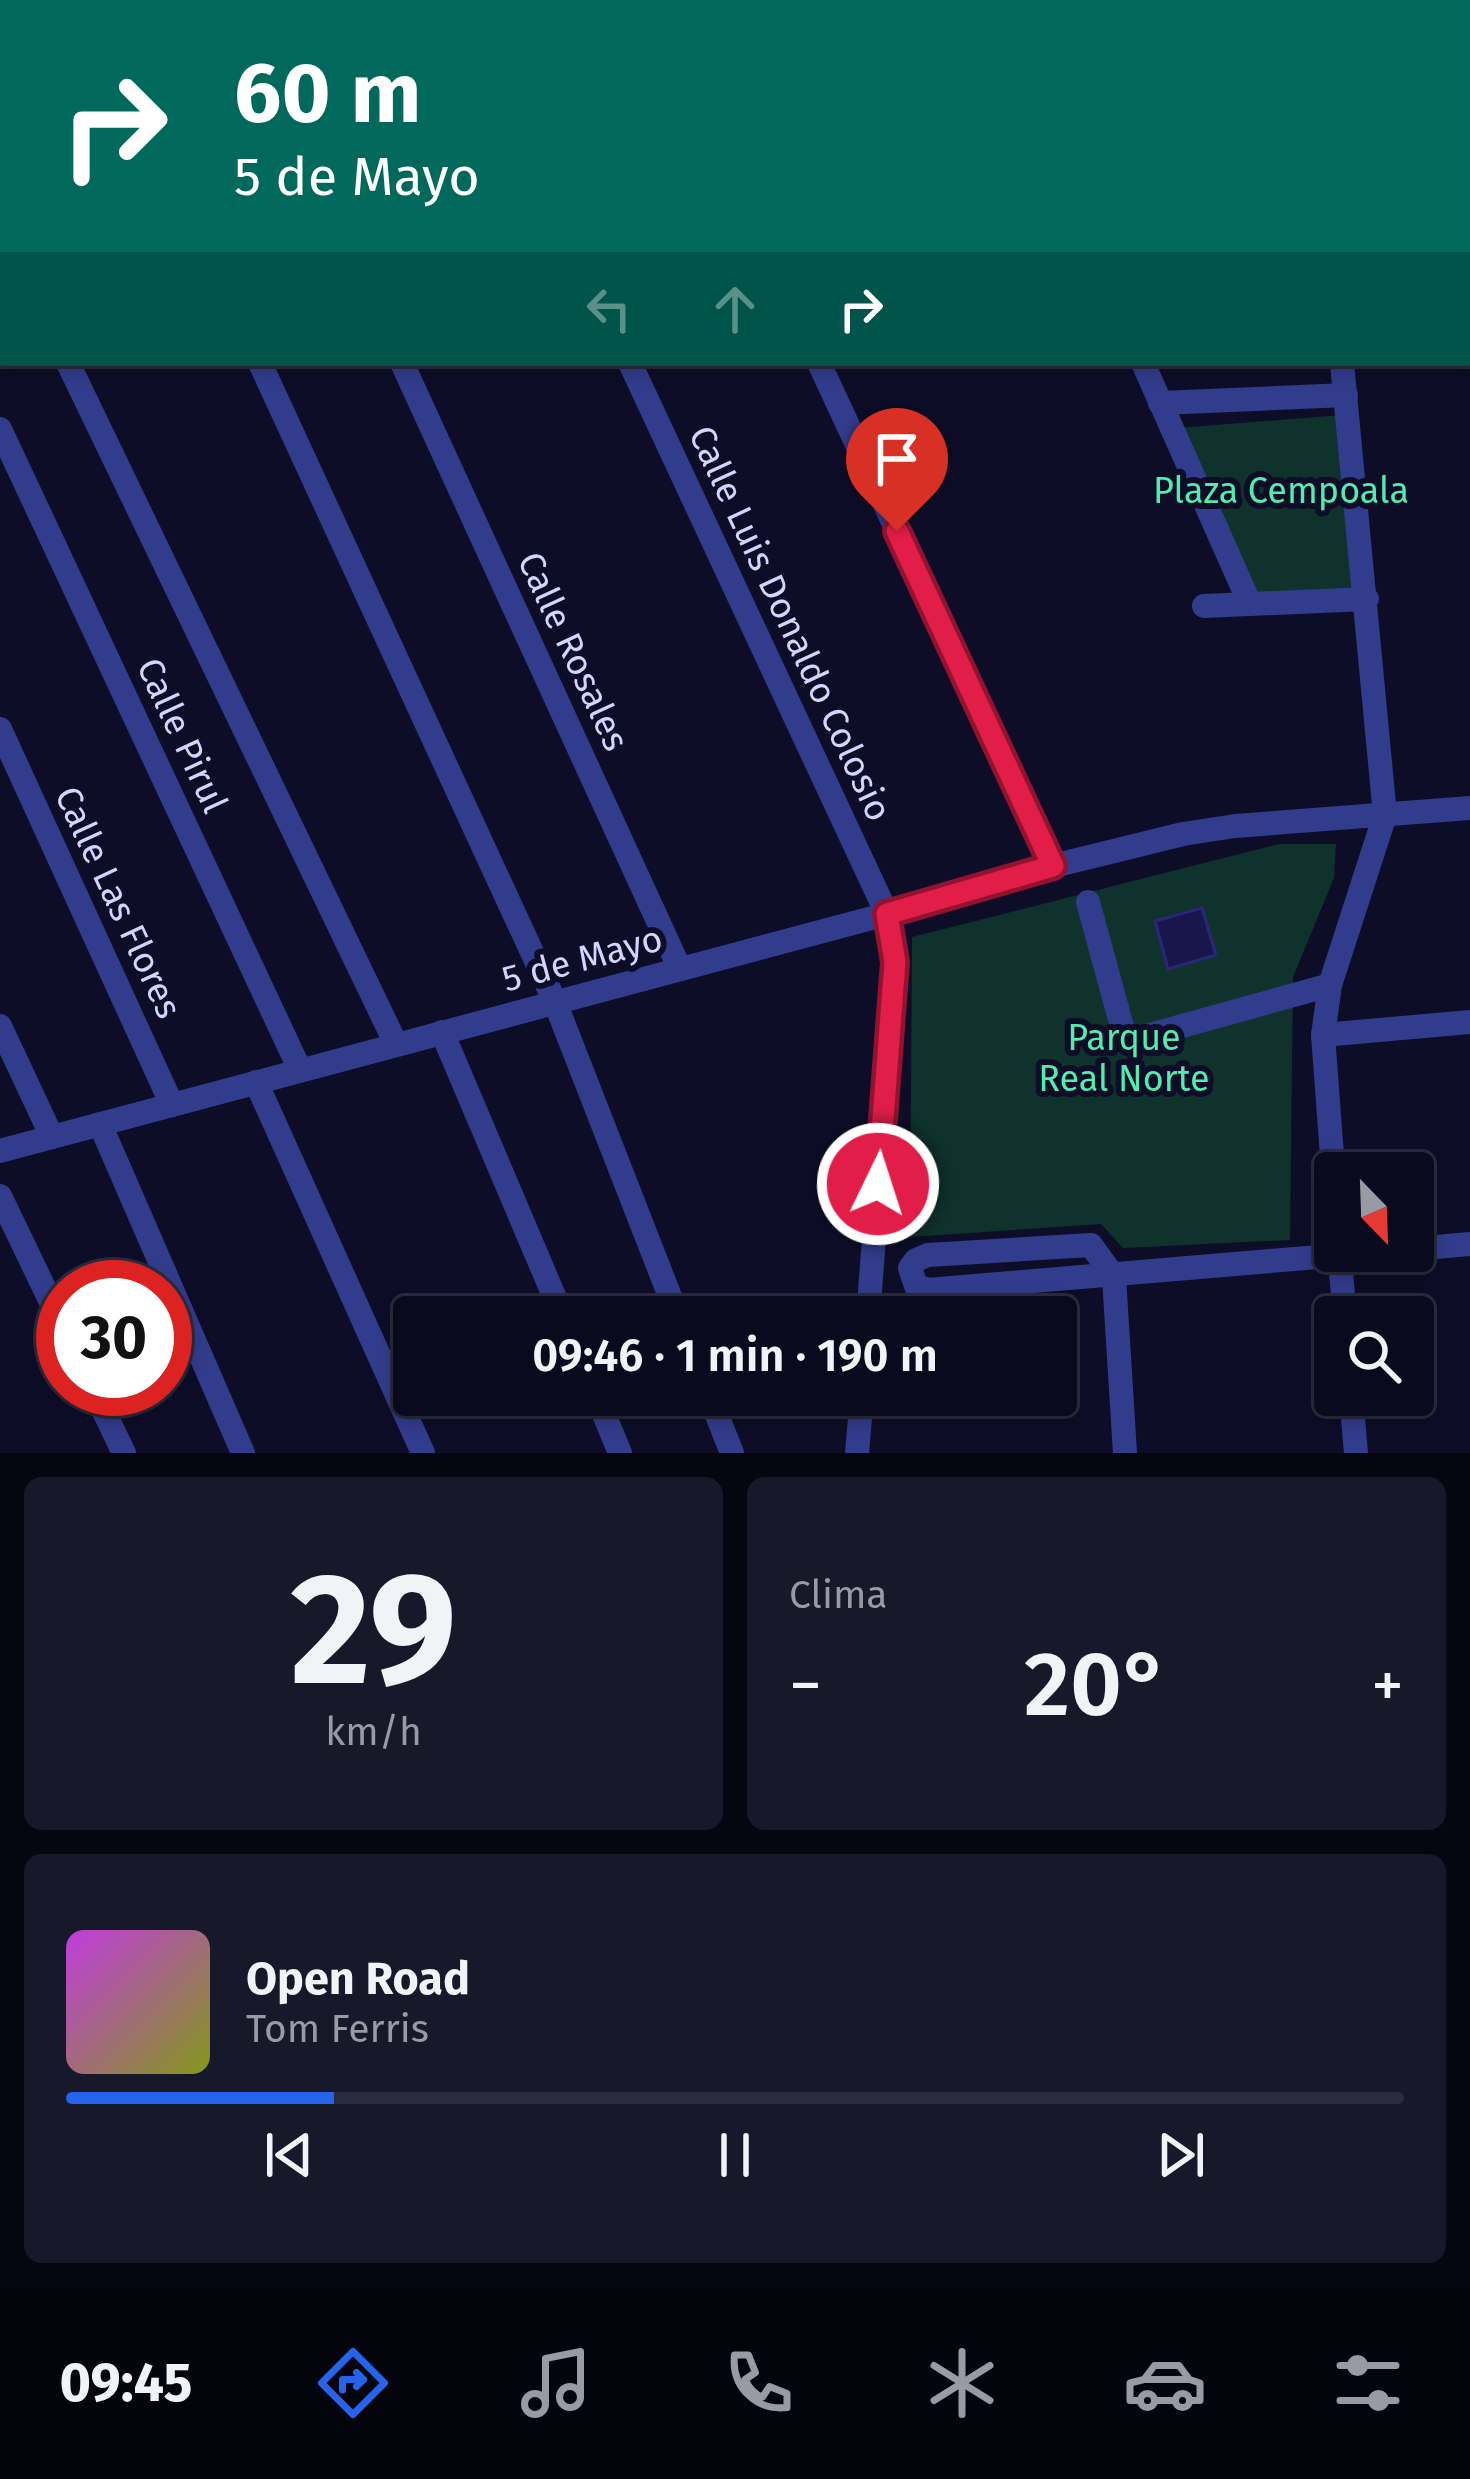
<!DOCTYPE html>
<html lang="es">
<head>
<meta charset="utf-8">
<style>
	:root { --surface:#0a0a1e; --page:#18182b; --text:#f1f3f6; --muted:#999aa4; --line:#2a2b3c; --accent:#2563eb }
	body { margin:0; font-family:"Fira Sans",sans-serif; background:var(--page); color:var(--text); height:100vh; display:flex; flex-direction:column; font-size:45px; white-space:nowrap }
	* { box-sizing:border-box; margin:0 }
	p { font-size:39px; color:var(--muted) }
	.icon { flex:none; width:66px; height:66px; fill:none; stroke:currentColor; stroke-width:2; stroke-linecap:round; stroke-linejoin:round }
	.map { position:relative; height:1453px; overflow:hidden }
	.details { display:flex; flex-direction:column; gap:24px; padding:24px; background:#060610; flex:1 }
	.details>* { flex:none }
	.top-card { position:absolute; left:0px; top:0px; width:1470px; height:366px; box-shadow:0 6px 18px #0003,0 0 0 3px var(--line); background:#00695c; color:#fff; overflow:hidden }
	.needle { width:78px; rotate:157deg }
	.controls { position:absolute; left:1314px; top:1152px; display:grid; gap:24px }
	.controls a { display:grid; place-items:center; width:120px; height:120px; border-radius:12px; background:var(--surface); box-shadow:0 6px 18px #0003,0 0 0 3px var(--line); font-size:60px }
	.speed { position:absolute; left:36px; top:1260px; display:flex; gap:24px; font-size:60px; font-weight:700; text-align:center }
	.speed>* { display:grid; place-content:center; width:156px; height:156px; border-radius:50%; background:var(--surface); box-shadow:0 6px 18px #0003,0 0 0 3px var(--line); line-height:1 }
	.speed .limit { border:18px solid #d22; background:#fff; color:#111 }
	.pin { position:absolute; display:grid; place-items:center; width:102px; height:102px; color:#fff; margin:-123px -51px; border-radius:50% 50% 50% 0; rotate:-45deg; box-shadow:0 0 12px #0007 }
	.pin .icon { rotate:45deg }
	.me { position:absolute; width:132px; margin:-66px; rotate:4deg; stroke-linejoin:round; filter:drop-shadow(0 0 9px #0008) }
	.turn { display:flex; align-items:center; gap:42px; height:252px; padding:0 36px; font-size:54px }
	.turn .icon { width:156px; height:156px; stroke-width:2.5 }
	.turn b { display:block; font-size:84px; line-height:102px }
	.lanes { display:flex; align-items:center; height:114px; padding:0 36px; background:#0003; justify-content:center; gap:60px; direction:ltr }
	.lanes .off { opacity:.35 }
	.big { font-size:90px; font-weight:600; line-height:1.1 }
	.details .widget { flex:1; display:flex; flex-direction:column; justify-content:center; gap:18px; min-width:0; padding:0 42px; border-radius:18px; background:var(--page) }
	.details .dial { align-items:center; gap:0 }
	.dial b { font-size:156px; line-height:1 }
	.song { display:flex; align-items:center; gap:36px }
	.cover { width:144px; height:144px; border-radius:18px; background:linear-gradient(135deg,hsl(290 70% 55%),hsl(70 70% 35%)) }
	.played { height:12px; border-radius:6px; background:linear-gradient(90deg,var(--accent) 20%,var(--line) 20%) }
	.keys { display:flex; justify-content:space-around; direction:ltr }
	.heat { display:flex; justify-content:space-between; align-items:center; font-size:66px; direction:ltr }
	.details .tiles { flex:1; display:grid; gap:24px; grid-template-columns:1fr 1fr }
	.widget:last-child { grid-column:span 2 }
	.trip { position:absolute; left:393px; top:1296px; width:684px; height:120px; border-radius:12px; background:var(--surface); box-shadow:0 6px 18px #0003,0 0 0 3px var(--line); font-weight:600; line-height:120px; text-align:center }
	.tabs { display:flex; height:192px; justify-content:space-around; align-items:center; background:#04040c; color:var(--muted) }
	.tabs .icon { width:84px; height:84px }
	.tabs .current { color:var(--accent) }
	.tabs b { font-size:54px; color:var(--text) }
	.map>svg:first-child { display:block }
	.green { fill:#0f322c }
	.building { fill:#19164b; stroke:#2a2679; stroke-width:3 }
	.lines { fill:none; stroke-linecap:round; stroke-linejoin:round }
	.minor { stroke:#323c8c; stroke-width:24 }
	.tertiary { stroke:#323c8c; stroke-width:24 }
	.route-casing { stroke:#92132f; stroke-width:30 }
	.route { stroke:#e11d48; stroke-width:21 }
	.labels { text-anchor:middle; stroke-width:12; stroke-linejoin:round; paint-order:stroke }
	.park-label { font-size:36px; fill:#52edae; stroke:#0d0d28 }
	.street-label { font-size:36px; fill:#d3d5ff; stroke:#0d0d28 }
</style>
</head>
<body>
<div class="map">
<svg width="1470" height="1453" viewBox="0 0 1470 1453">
	<rect width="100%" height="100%" fill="#0d0d28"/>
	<g class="green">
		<path d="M1342 415 1360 590 1255 596 1177 428Z"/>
		<path d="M1279 844H1336L1334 878 1293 977 1290 1240 1123 1248 1101 1224 910 1237 912 937Z"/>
	</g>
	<path class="building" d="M1202 908 1216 955 1168 969 1155 921Z"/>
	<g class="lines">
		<g class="minor">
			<path d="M91 0 92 3"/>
			<path d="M234 0 235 3"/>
			<path d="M459 0 461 3"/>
			<path d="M650 0 652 3"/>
			<path d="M1311 0V3"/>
			<path d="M870 1 878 0"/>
			<path d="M0 223 3 229"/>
			<path d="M68 363 396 1044"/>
			<path d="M260 363 555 1002 678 1317"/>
			<path d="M402 363 680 969"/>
			<path d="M630 363 887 914 895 962 868 1317"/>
			<path d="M819 363 1053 866"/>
			<path d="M1143 363 1250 604"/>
			<path d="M1160 403 1346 395"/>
			<path d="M0 429 300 1070"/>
			<path d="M1204 606 1367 599"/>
			<path d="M0 729 172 1105"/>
			<path d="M1088 902 1124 1034 1139 1038 1330 985"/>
			<path d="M0 1026 52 1137"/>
			<path d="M442 1032 563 1317"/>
			<path d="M1323 1035 1470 1022"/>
			<path d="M256 1082 423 1453"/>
			<path d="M100 1124 243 1453"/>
			<path d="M0 1196 63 1327"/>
			<path d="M1335 1196 1323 1035 1330 985 1385 815 1342 363"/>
			<path d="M1413 1249 1470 1244"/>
			<path d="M1339 1251 1345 1317"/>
			<path d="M1114 1277 1091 1245 928 1255 916 1260 910 1268 916 1286 928 1290 1389 1251"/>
			<path d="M1114 1277 1125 1453"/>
			<path d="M93 1389 124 1453"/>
			<path d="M596 1395 620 1453"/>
			<path d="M709 1395 732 1453"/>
			<path d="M1351 1395 1356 1453"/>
			<path d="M857 1453 862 1395"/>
		</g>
		<path class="tertiary" d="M0 1151 887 914 1053 866 1183 834 1235 826 1470 808"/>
	</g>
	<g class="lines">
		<g class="route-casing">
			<path id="route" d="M878 1184 895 962 887 914 1053 866 897 531"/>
		</g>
		<use href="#route" class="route"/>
	</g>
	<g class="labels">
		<g class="park-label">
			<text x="1281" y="503">Plaza Cempoala</text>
			<text x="1124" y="1050">Parque<tspan x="1124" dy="41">Real Norte</tspan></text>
		</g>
		<g class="street-label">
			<text transform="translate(791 623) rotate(65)" y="13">Calle Luis Donaldo Colosio</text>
			<text transform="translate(574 651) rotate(65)" y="13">Calle Rosales</text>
			<text transform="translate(183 735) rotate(65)" y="13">Calle Pirul</text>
			<text transform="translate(119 902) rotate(65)" y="13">Calle Las Flores</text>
			<text transform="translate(582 958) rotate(-15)" y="13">5 de Mayo</text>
		</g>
	</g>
</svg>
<div class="controls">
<a><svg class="needle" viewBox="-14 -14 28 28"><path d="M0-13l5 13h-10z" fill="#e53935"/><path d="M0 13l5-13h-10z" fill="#999aa4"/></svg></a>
<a><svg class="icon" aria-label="search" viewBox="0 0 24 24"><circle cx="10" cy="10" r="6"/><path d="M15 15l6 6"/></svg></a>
</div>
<div class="speed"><div class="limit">30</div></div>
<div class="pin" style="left:897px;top:531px;background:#d93025"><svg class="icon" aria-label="arrive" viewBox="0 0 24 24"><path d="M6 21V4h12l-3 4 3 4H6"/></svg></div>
<svg class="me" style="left:878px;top:1184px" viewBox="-20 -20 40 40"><circle r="17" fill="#e11d48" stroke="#fff" stroke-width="3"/><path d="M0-11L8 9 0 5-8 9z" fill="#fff"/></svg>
<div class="trip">09:46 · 1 min · 190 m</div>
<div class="top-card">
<div class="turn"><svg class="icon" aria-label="right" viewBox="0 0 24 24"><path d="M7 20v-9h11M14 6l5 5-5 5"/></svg><div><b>60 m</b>5 de Mayo</div></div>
<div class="lanes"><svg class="icon off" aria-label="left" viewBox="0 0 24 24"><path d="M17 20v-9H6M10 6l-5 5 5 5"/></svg><svg class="icon off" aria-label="ahead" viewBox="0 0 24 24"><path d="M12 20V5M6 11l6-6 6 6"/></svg><svg class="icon" aria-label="right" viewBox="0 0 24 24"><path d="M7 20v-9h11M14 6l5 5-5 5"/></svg></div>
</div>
</div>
<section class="details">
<div class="tiles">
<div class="widget dial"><b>29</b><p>km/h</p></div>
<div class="widget"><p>Clima</p>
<div class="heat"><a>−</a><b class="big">20°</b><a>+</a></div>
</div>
<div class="widget">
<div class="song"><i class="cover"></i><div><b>Open Road</b><p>Tom Ferris</p></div></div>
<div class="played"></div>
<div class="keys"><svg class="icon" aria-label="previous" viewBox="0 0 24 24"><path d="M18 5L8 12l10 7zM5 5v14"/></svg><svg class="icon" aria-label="pause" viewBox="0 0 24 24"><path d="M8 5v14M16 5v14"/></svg><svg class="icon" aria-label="next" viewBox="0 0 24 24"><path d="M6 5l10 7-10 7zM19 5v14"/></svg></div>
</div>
</div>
</section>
<nav class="tabs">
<b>09:45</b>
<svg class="icon current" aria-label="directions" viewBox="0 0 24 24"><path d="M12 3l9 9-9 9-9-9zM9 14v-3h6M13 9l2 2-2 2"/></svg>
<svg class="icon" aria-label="music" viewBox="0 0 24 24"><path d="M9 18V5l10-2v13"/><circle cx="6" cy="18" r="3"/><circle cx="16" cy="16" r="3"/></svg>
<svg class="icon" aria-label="phone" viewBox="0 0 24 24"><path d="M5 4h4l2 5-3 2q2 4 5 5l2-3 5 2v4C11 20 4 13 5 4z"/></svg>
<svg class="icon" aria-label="climate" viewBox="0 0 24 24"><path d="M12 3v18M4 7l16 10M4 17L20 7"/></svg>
<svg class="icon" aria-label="car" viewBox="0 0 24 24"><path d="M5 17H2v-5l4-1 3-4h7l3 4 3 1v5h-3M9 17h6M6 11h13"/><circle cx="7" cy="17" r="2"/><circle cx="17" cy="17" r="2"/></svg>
<svg class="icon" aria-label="filters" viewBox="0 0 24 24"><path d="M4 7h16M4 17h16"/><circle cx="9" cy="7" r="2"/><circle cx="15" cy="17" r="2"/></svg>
</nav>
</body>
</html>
